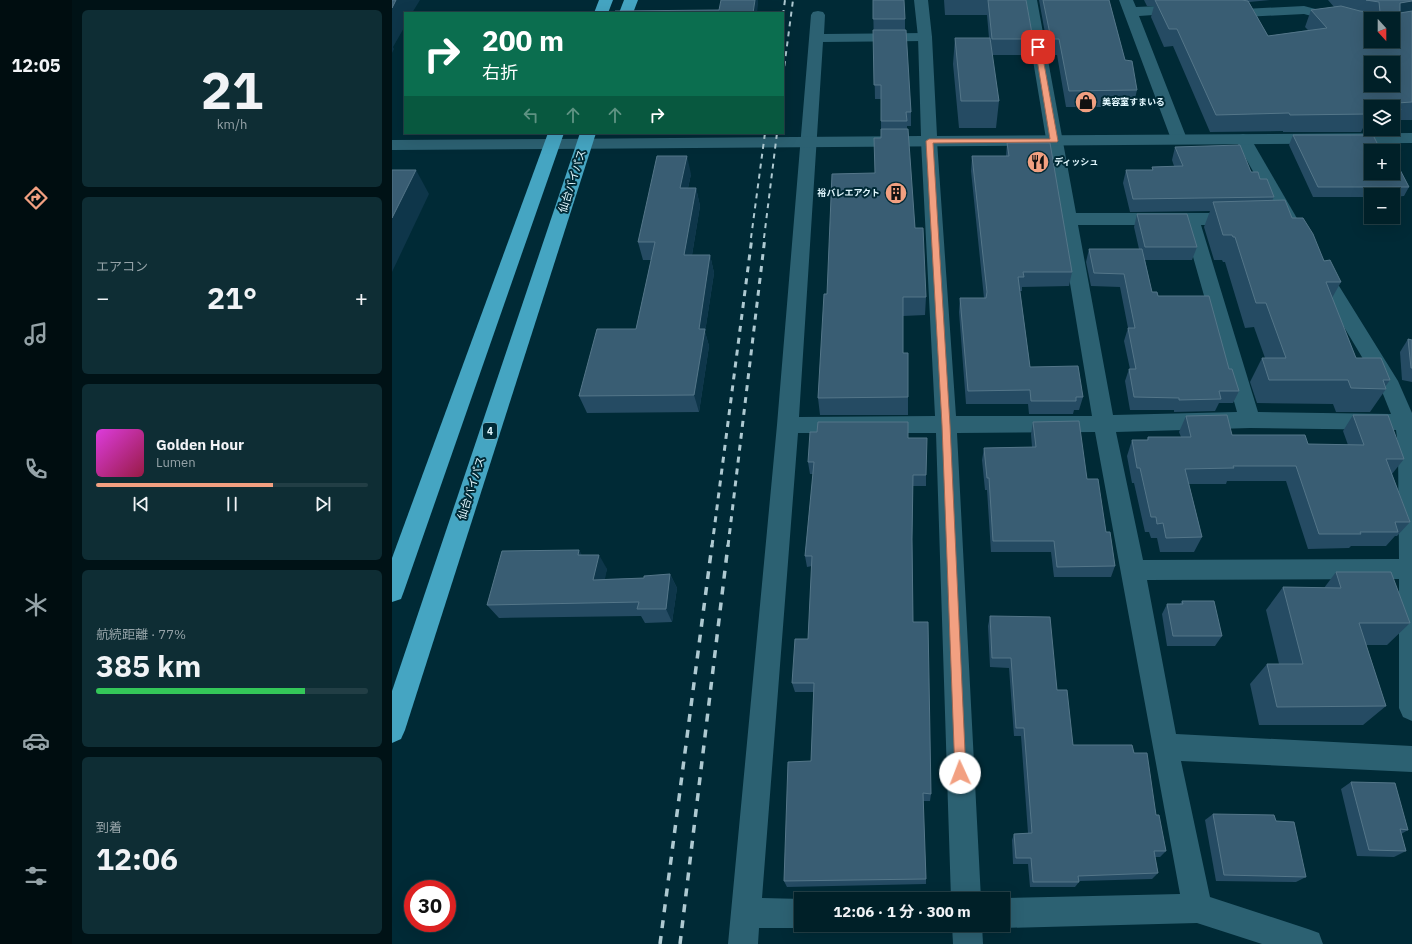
<!DOCTYPE html>
<html lang="ja">
<head>
<meta charset="utf-8">
<style>
	:root { --surface:#002028; --page:#0e2d34; --text:#f1f3f6; --muted:#95a3a8; --line:#223e45; --accent:#f2a081 }
	body { margin:0; font-family:"IBM Plex Sans","Noto Sans JP",sans-serif; background:var(--page); color:var(--text); height:100vh; display:flex; flex-direction:column; font-size:15px; white-space:nowrap }
	* { box-sizing:border-box; margin:0 }
	p { font-size:13px; color:var(--muted) }
	.icon { flex:none; width:22px; height:22px; fill:none; stroke:currentColor; stroke-width:2; stroke-linecap:round; stroke-linejoin:round }
	.map { position:relative; flex:1; overflow:hidden }
	.panel { display:flex; flex-direction:column; gap:10px; padding:10px; background:#001216; width:320px }
	.panel>* { flex:none }
	.hud { position:absolute; left:12px; top:12px; width:380px; height:122px; border-radius:0px; box-shadow:0 4px 16px #0002,0 0 0 1px var(--line); background:#0b6e4f; color:#fff; overflow:hidden }
	.needle { width:26px; rotate:159deg }
	.buttons { position:absolute; left:972px; top:12px; display:grid; gap:8px }
	.buttons a { display:grid; place-items:center; width:36px; height:36px; border-radius:0px; background:var(--surface); box-shadow:0 4px 16px #0002,0 0 0 1px var(--line); font-size:20px }
	.speed { position:absolute; left:12px; top:880px; display:flex; gap:8px; font-size:20px; font-weight:700; text-align:center }
	.speed>* { display:grid; place-content:center; width:52px; height:52px; border-radius:50%; background:var(--surface); box-shadow:0 4px 16px #0002,0 0 0 1px var(--line); line-height:1 }
	.speed .limit { border:6px solid #d22; background:#fff; color:#111 }
	.pin { position:absolute; display:grid; place-items:center; width:34px; height:34px; color:#fff; margin:-17px; border-radius:8px; box-shadow:0 2px 6px #0006 }
	.me { position:absolute; width:44px; margin:-22px; rotate:358deg; stroke-linejoin:round; filter:drop-shadow(0 0 3px #0008) }
	.turn { display:flex; align-items:center; gap:14px; height:84px; padding:0 12px; font-size:18px }
	.turn .icon { width:52px; height:52px; stroke-width:2.5 }
	.turn b { display:block; font-size:28px; line-height:34px }
	.lanes { display:flex; align-items:center; height:38px; padding:0 12px; background:#0003; justify-content:center; gap:20px; direction:ltr }
	.lanes .off { opacity:.35 }
	.big { font-size:30px; font-weight:700; line-height:1.1 }
	.panel .tile { flex:1; display:flex; flex-direction:column; justify-content:center; gap:6px; min-width:0; padding:0 14px; border-radius:6px; background:var(--page) }
	.panel .dial { align-items:center; gap:0 }
	.dial b { font-size:52px; line-height:1 }
	.song { display:flex; align-items:center; gap:12px }
	.cover { width:48px; height:48px; border-radius:6px; background:linear-gradient(135deg,hsl(300 70% 55%),hsl(340 70% 35%)) }
	.played { height:4px; border-radius:2px; background:linear-gradient(90deg,var(--accent) 65%,var(--line) 65%) }
	.keys { display:flex; justify-content:space-around; direction:ltr }
	.heat { display:flex; justify-content:space-between; align-items:center; font-size:22px; direction:ltr }
	.charge { height:6px; border-radius:3px; background:linear-gradient(90deg,#34c759 77%,var(--line) 0) }
	.trip { position:absolute; left:402px; top:892px; width:216px; height:40px; border-radius:0px; background:var(--surface); box-shadow:0 4px 16px #0002,0 0 0 1px var(--line); font-weight:700; line-height:40px; text-align:center }
	main { display:flex; flex:1; min-height:0 }
	.menu { display:flex; flex-direction:column; width:72px; justify-content:space-around; align-items:center; background:#000d10; color:var(--muted) }
	.menu .icon { width:28px; height:28px }
	.menu .current { color:var(--accent) }
	.menu b { font-size:18px; color:var(--text) }
	.map>svg:first-child { display:block }
	.lines { fill:none; stroke-linecap:round; stroke-linejoin:round }
	.street { fill:#2c6172; fill-rule:evenodd }
	.secondary { fill:#2c6172; fill-rule:evenodd }
	.highway { fill:#45a5c2; fill-rule:evenodd }
	.rail-far2 { stroke:#aec9d1; stroke-width:2; stroke-dasharray:5 5; stroke-linecap:butt }
	.rail-far1 { stroke:#aec9d1; stroke-width:3; stroke-dasharray:6 6; stroke-linecap:butt }
	.rail { stroke:#aec9d1; stroke-width:3.5; stroke-dasharray:8 8; stroke-linecap:butt }
	.wall { fill:#254b63 }
	.shaded-wall { fill:#0e364a }
	.building { fill:#395d73; stroke:#547689; fill-rule:evenodd }
	.route { fill:#f2a081; stroke:#9d6854 }
	.labels { text-anchor:middle; stroke-width:4; stroke-linejoin:round; paint-order:stroke }
	.far-poi-label { font-size:9px; font-weight:bold; fill:#e1f7fe; stroke:#002a36; text-anchor:start }
	.shield { fill:#002a36; stroke:#9ebac2; stroke-width:1 }
	.shield-label { font-size:10px; font-weight:bold; fill:#e1f7fe }
	.street-label { font-size:11px; fill:#e1f7fe; stroke:#002a36 }
</style>
</head>
<body>
<main>
<nav class="menu">
<b>12:05</b>
<svg class="icon current" aria-label="directions" viewBox="0 0 24 24"><path d="M12 3l9 9-9 9-9-9zM9 14v-3h6M13 9l2 2-2 2"/></svg>
<svg class="icon" aria-label="music" viewBox="0 0 24 24"><path d="M9 18V5l10-2v13"/><circle cx="6" cy="18" r="3"/><circle cx="16" cy="16" r="3"/></svg>
<svg class="icon" aria-label="phone" viewBox="0 0 24 24"><path d="M5 4h4l2 5-3 2q2 4 5 5l2-3 5 2v4C11 20 4 13 5 4z"/></svg>
<svg class="icon" aria-label="climate" viewBox="0 0 24 24"><path d="M12 3v18M4 7l16 10M4 17L20 7"/></svg>
<svg class="icon" aria-label="car" viewBox="0 0 24 24"><path d="M5 17H2v-5l4-1 3-4h7l3 4 3 1v5h-3M9 17h6M6 11h13"/><circle cx="7" cy="17" r="2"/><circle cx="17" cy="17" r="2"/></svg>
<svg class="icon" aria-label="filters" viewBox="0 0 24 24"><path d="M4 7h16M4 17h16"/><circle cx="9" cy="7" r="2"/><circle cx="15" cy="17" r="2"/></svg>
</nav>
<section class="panel">
<div class="tile dial"><b>21</b><p>km/h</p></div>
<div class="tile"><p>エアコン</p>
<div class="heat"><a>−</a><b class="big">21°</b><a>+</a></div>
</div>
<div class="tile">
<div class="song"><i class="cover"></i><div><b>Golden Hour</b><p>Lumen</p></div></div>
<div class="played"></div>
<div class="keys"><svg class="icon" aria-label="previous" viewBox="0 0 24 24"><path d="M18 5L8 12l10 7zM5 5v14"/></svg><svg class="icon" aria-label="pause" viewBox="0 0 24 24"><path d="M8 5v14M16 5v14"/></svg><svg class="icon" aria-label="next" viewBox="0 0 24 24"><path d="M6 5l10 7-10 7zM19 5v14"/></svg></div>
</div>
<div class="tile"><p>航続距離 · 77%</p><b class="big">385 km</b><div class="charge"></div></div>
<div class="tile"><p>到着</p><b class="big">12:06</b></div>
</section>
<div class="map">
<svg width="1020" height="944" viewBox="0 0 1020 944">
	<rect width="100%" height="100%" fill="#002a36"/>
	<g class="lines">
		<g class="street">
			<path d="M631 0H645L684 213H844L850 215 853 219 850 223 844 225H809L866 412 999 414 989 389 918 270 920 265 927 264 934 265 1006 381 1020 413V721L1011 717 1007 708V579L755 580 784 734 1020 746V772L789 761 818 897 916 929 927 933 931 944H870L805 923 611 928 604 925H611V899H609L611 898 788 894 703 432 565 433 589 899H559L544 433H406L370 898 411 899H409V925H416L409 928H367L366 944H336L385 425 419 15 421 12 426 11 431 12 433 15 432 34 533 33 538 34 540 37 538 40 533 41 431 42 407 417 543 416 529 141 531 138 537 136 543 138 545 141 564 416H700ZM686 225H792L845 412 721 415ZM858 428 1004 430 1006 446 1007 559 751 560 724 432Z"/>
			<path d="M727 0H741L744 7 790 5 795 6 797 9 795 12 790 13 747 16 795 139 793 142 787 144 781 142 779 139Z"/>
			<path d="M834 6 852 9 912 6 962 19 979 21V29L961 27 912 14 852 17 829 13 827 10 829 7Z"/>
			<path d="M851 134 857 136 859 139 910 227 907 231 901 233 895 231 892 227 843 139 845 136Z"/>
			<path d="M160 139 166 140 168 144 166 148 160 149 0 150V140Z"/>
			<path d="M560 925H590L591 944H561Z"/>
		</g>
		<path class="secondary" d="M522 0H536L540 37 545 136 1020 133V143L160 149 154 148 152 144 154 140 160 139 529 136 526 37Z"/>
		<g class="highway">
			<path d="M207 0H221L216 13H202Z"/>
			<path d="M232 0H246L241 13H227Z"/>
			<path d="M156 133H172L12 591 9 599 0 602V558Z"/>
			<path d="M188 133H204L13 730 9 739 0 743V691Z"/>
		</g>
		<g class="rail-far2">
			<path d="M391 15 393 0"/>
			<path d="M391 76 401 0"/>
			<path d="M359 238 373 133"/>
			<path d="M372 238 385 133"/>
		</g>
		<g class="rail-far1">
			<path d="M320 546 360 237"/>
			<path d="M336 546 373 237"/>
		</g>
		<g class="rail">
			<path d="M268 944 320 545"/>
			<path d="M288 944 336 545"/>
		</g>
	</g>
	<g class="wall">
		<path d="M481 0 513 19V30L519 112V126H515V129L523 228 534 297 533 315 511 316V353H516V415H428L426 398 435 294 483 173 489 138V99H483Z"/>
		<path d="M552 0H634L641 39 639 55H600L607 101 604 128H567L561 64 563 38H597L595 15H553Z"/>
		<path d="M647 0H717L733 60 745 90 741 107H674L665 55H657Z"/>
		<path d="M752 0H878L857 2 876 36 916 30 913 27 919 10 942 7 936 0H1020V120H1004L1001 126V107H979V128H971L969 132H891V131L818 132 781 46 772 47 759 17 762 6H755Z"/>
		<path d="M901 135 979 151 1017 187 1012 196 1001 197V195H979V197H921L897 145Z"/>
		<path d="M615 143 680 272 677 286 630 287V291H628L638 367 691 397 687 410H682L681 414H637L636 404H574L567 312 568 298H592L579 171 580 156H614Z"/>
		<path d="M783 147 859 172 868 179 882 197 880 201 900 218 949 282 940 298 964 358 998 380 993 387 994 389 978 412H944L941 404 865 403 858 382 870 358H873L862 327 853 328 833 262H831L830 260H822L812 227 818 211 738 212 731 183 734 170H760V167L782 166 780 160Z"/>
		<path d="M299 174 296 188H304L308 206 300 255H318L322 273 313 332 317 346 307 412 195 413 187 396 244 329 259 260H251L246 242Z"/>
		<path d="M745 214 805 247 800 260H753L760 292 766 296 837 369 847 391 841 403H827L823 411 782 412V410H738L733 381 737 369H738L732 341 736 328 728 287 699 286 694 262 697 249H747L742 227Z"/>
		<path d="M1016 339 1020 340V382L1010 380 1008 352Z"/>
		<path d="M961 415 1012 459 1000 474 1018 522 1005 536H1003L994 546H959L957 548 916 549 894 481H835L834 484H797L810 537 802 552H768L765 538H759L757 532H753L742 483H740L735 456 740 440H755L756 437H789L787 432 794 416 840 435 916 444 956 445 951 431Z"/>
		<path d="M641 422 695 479 714 532 723 566 719 577H662L659 552H599L595 490H593L590 460 592 448 640 447 639 434Z"/>
		<path d="M516 438 534 475V486H521L520 539 521 622 539 794 538 801H531L534 879V884L395 887 392 881 419 761 422 692H403L400 683 416 639 420 566 415 567 413 556 421 474H418L416 462Z"/>
		<path d="M190 555 215 569 212 579 252 578 278 574 285 588 280 622 253 623 249 616 107 618 95 605Z"/>
		<path d="M944 572 1018 623 995 645H974L994 706 971 725H867L858 684 875 664H887L874 610 891 587 932 588Z"/>
		<path d="M790 601 830 636 823 646H775L770 614 775 604H788Z"/>
		<path d="M598 616 665 690 681 745 742 753 764 815 774 851 768 857H763L766 873 760 879 687 881V882L683 887H638L636 864H621L620 840 622 834 636 833 629 736H622L617 668 598 667 596 626Z"/>
		<path d="M959 782 1016 830 1009 834 1014 851 1002 857 965 856 949 789Z"/>
		<path d="M821 814 884 821 914 877 904 882 824 881 813 820Z"/>
	</g>
	<g class="shaded-wall">
		<path d="M4 0H28L20 13H13V26L1 47 2 49 0 53V8Z"/>
		<path d="M363 0H366V5L365 13H361Z"/>
		<path d="M1020 1V17L1001 20 1008 3Z"/>
		<path d="M295 156 299 174 292 206 288 188Z"/>
		<path d="M24 170 37 194 0 272V218Z"/>
		<path d="M304 188 308 206 297 273 292 255Z"/>
		<path d="M318 255 322 273 313 332 317 346 307 412 302 395 307 329Z"/>
		<path d="M187 550 196 565 186 555Z"/>
		<path d="M207 555 215 569 210 594 201 580Z"/>
		<path d="M278 574 285 588 280 622 274 609Z"/>
	</g>
	<g class="building">
		<path d="M0 0H4L0 8Z"/>
		<path d="M329 0H363L361 13H223V11L327 10Z"/>
		<path d="M481 0H512L513 19H481Z"/>
		<path d="M596 0H634L641 39H600Z"/>
		<path d="M651 0H717L733 60 740 61 745 90 677 91 667 39H659Z"/>
		<path d="M763 0H850L856 1 876 36 935 28 919 10 949 6 968 11 986 13 988 12 987 2 974 0H1020V1L1008 3V13L1020 11V102L1005 103 1009 110H1001V107H979V111H976L978 114 898 115 897 113 824 115 785 29H777ZM979 19H1001V41H979ZM979 63H1001V85H979Z"/>
		<path d="M481 30H514L519 112H514L515 121H489V85H482Z"/>
		<path d="M563 38H598L607 101H569Z"/>
		<path d="M489 129H516L523 228H531L534 297H511V353H516V397L426 398 432 294H435L440 174 483 173 482 138H489Z"/>
		<path d="M901 135H981L989 151H979V173H1001V164H1005L1017 187H926Z"/>
		<path d="M615 143H658L680 272H631L632 277H626L638 367 686 366 691 397H684V401H639L638 390 576 391 568 298H594L595 292 580 156H617Z"/>
		<path d="M848 145 859 172H866L868 179H875L882 197 741 199 734 170H761L760 167 791 166 783 147Z"/>
		<path d="M265 156H295L288 188H304L292 255H318L307 329H313L302 395 187 396 205 329H244L263 242H246Z"/>
		<path d="M0 170H24L0 218Z"/>
		<path d="M893 200 900 218H911L921 234 932 261 938 260 949 282H934L964 358H989L998 380H991L994 389 959 388 956 380H877L870 358H894L874 303H864L843 237H841L840 235H831L821 202Z"/>
		<path d="M745 214H795L805 247H753Z"/>
		<path d="M697 249H750L760 292H765L766 296H817L837 369H840L847 391H827L829 399 787 400V398L742 397 737 369H744L736 328H743L732 274 702 273Z"/>
		<path d="M1016 339 1020 340V368H1019Z"/>
		<path d="M835 415 840 435H913L916 444 972 445 961 415H996L1012 459H994L1018 522H1003L1006 532H968L969 534H927L904 466H841L842 468 793 469 810 537 774 538 771 523 765 524 764 517H759L748 468H745L740 440H756V437H799L794 416Z"/>
		<path d="M687 421 695 479H706L714 532H718L723 566 665 567 662 541H601L597 478H595L592 448 644 447 641 422Z"/>
		<path d="M426 422H516V438H535L534 475H521L520 539 521 622H536L539 794 531 793 534 879 392 881 396 762 419 761 422 683H400L403 639H416L420 556H413L422 462H416L418 432H425Z"/>
		<path d="M187 550 186 555H207L201 580 252 578V576L278 574 274 609H245L247 602 95 605 110 551Z"/>
		<path d="M944 572H999L1018 623H967L994 706 885 707 875 664H911L891 587 949 588Z"/>
		<path d="M790 601H822L830 636H781L775 604H791Z"/>
		<path d="M598 616 658 617 665 690H675L681 745H740L742 753H755L764 815H767L774 851H762L766 873 686 876 687 882H641L639 858H624L622 834 640 833 632 728H624L619 658H600Z"/>
		<path d="M959 782 1003 783 1016 830 1008 829 1014 851 977 850Z"/>
		<path d="M821 814 882 815 884 821 902 822 914 877 832 875Z"/>
	</g>
	<path class="route" d="M646 45 649 47 666 141 665 142 541 143 558 425 574 773 572 777 568 778 565 777 563 773 550 425 534 141 537 139H658L643 47Z"/>
	<defs>
		<g id="shop-disc" transform="scale(1.15)"><circle r="9.5" fill="#f2a081" stroke="#002a36"/><path d="M-5-2.5h2.3a2.7 3.5 0 0 1 5.4 0H5L5.5 6h-11ZM-1.5-2.5h3a1.5 2.3 0 0 0-3 0Z" fill="#111"/></g>
		<g id="restaurant-disc" transform="scale(1.15)"><circle r="9.5" fill="#f2a081" stroke="#002a36"/><path d="M-5-6h1v4h1v-4h1v4h1v-4h1v5L-1.5 .5V6h-2V.5L-5-1ZM5-6V6H3V1.5H1.5Q1.5-4 5-6Z" fill="#111"/></g>
		<g id="building-disc" transform="scale(1.15)"><circle r="9.5" fill="#f2a081" stroke="#002a36"/><path d="M-4-6H4V6H1V3H-1V6H-4ZM-2.5-4.3h1.7v1.8h-1.7ZM.8-4.3h1.7v1.8H.8ZM-2.5-1h1.7V.8h-1.7ZM.8-1h1.7V.8H.8Z" fill="#111"/></g>
	</defs>
	<g fill-rule="evenodd">
		<use href="#shop-disc" x="694" y="102"/>
		<use href="#restaurant-disc" x="646" y="162"/>
		<use href="#building-disc" x="504" y="193"/>
	</g>
	<g class="labels">
		<g class="far-poi-label">
			<text x="710" y="105">美容室すまいる</text>
			<text x="662" y="165">ディッシュ</text>
			<text x="488" y="196" text-anchor="end">裕バレエアクト</text>
		</g>
		<rect class="shield" x="91" y="423" width="14" height="16" rx="3"/>
		<g class="shield-label">
			<text x="98" y="435">4</text>
		</g>
		<g class="street-label">
			<text transform="translate(180 181) rotate(-72)" y="4">仙台バイパス</text>
			<text transform="translate(79 488) rotate(-72)" y="4">仙台バイパス</text>
		</g>
	</g>
</svg>
<div class="buttons">
<a><svg class="needle" viewBox="-14 -14 28 28"><path d="M0-13l5 13h-10z" fill="#e53935"/><path d="M0 13l5-13h-10z" fill="#95a3a8"/></svg></a>
<a><svg class="icon" aria-label="search" viewBox="0 0 24 24"><circle cx="10" cy="10" r="6"/><path d="M15 15l6 6"/></svg></a>
<a><svg class="icon" aria-label="layers" viewBox="0 0 24 24"><path d="M12 4l9 5-9 5-9-5zM3 14l9 5 9-5"/></svg></a>
<a>+</a>
<a>−</a>
</div>
<div class="speed"><div class="limit">30</div></div>
<div class="pin" style="left:646px;top:47px;background:#d93025"><svg class="icon" aria-label="arrive" viewBox="0 0 24 24"><path d="M6 21V4h12l-3 4 3 4H6"/></svg></div>
<svg class="me" style="left:568px;top:773px" viewBox="-20 -20 40 40"><circle r="19" fill="#fff"/><path d="M0-13L10 11 0 6-10 11z" fill="#f2a081"/></svg>
<div class="trip">12:06 · 1 分 · 300 m</div>
<div class="hud">
<div class="turn"><svg class="icon" aria-label="right" viewBox="0 0 24 24"><path d="M7 20v-9h11M14 6l5 5-5 5"/></svg><div><b>200 m</b>右折</div></div>
<div class="lanes"><svg class="icon off" aria-label="left" viewBox="0 0 24 24"><path d="M17 20v-9H6M10 6l-5 5 5 5"/></svg><svg class="icon off" aria-label="ahead" viewBox="0 0 24 24"><path d="M12 20V5M6 11l6-6 6 6"/></svg><svg class="icon off" aria-label="ahead" viewBox="0 0 24 24"><path d="M12 20V5M6 11l6-6 6 6"/></svg><svg class="icon" aria-label="right" viewBox="0 0 24 24"><path d="M7 20v-9h11M14 6l5 5-5 5"/></svg></div>
</div>
</div>
</main>
</body>
</html>
